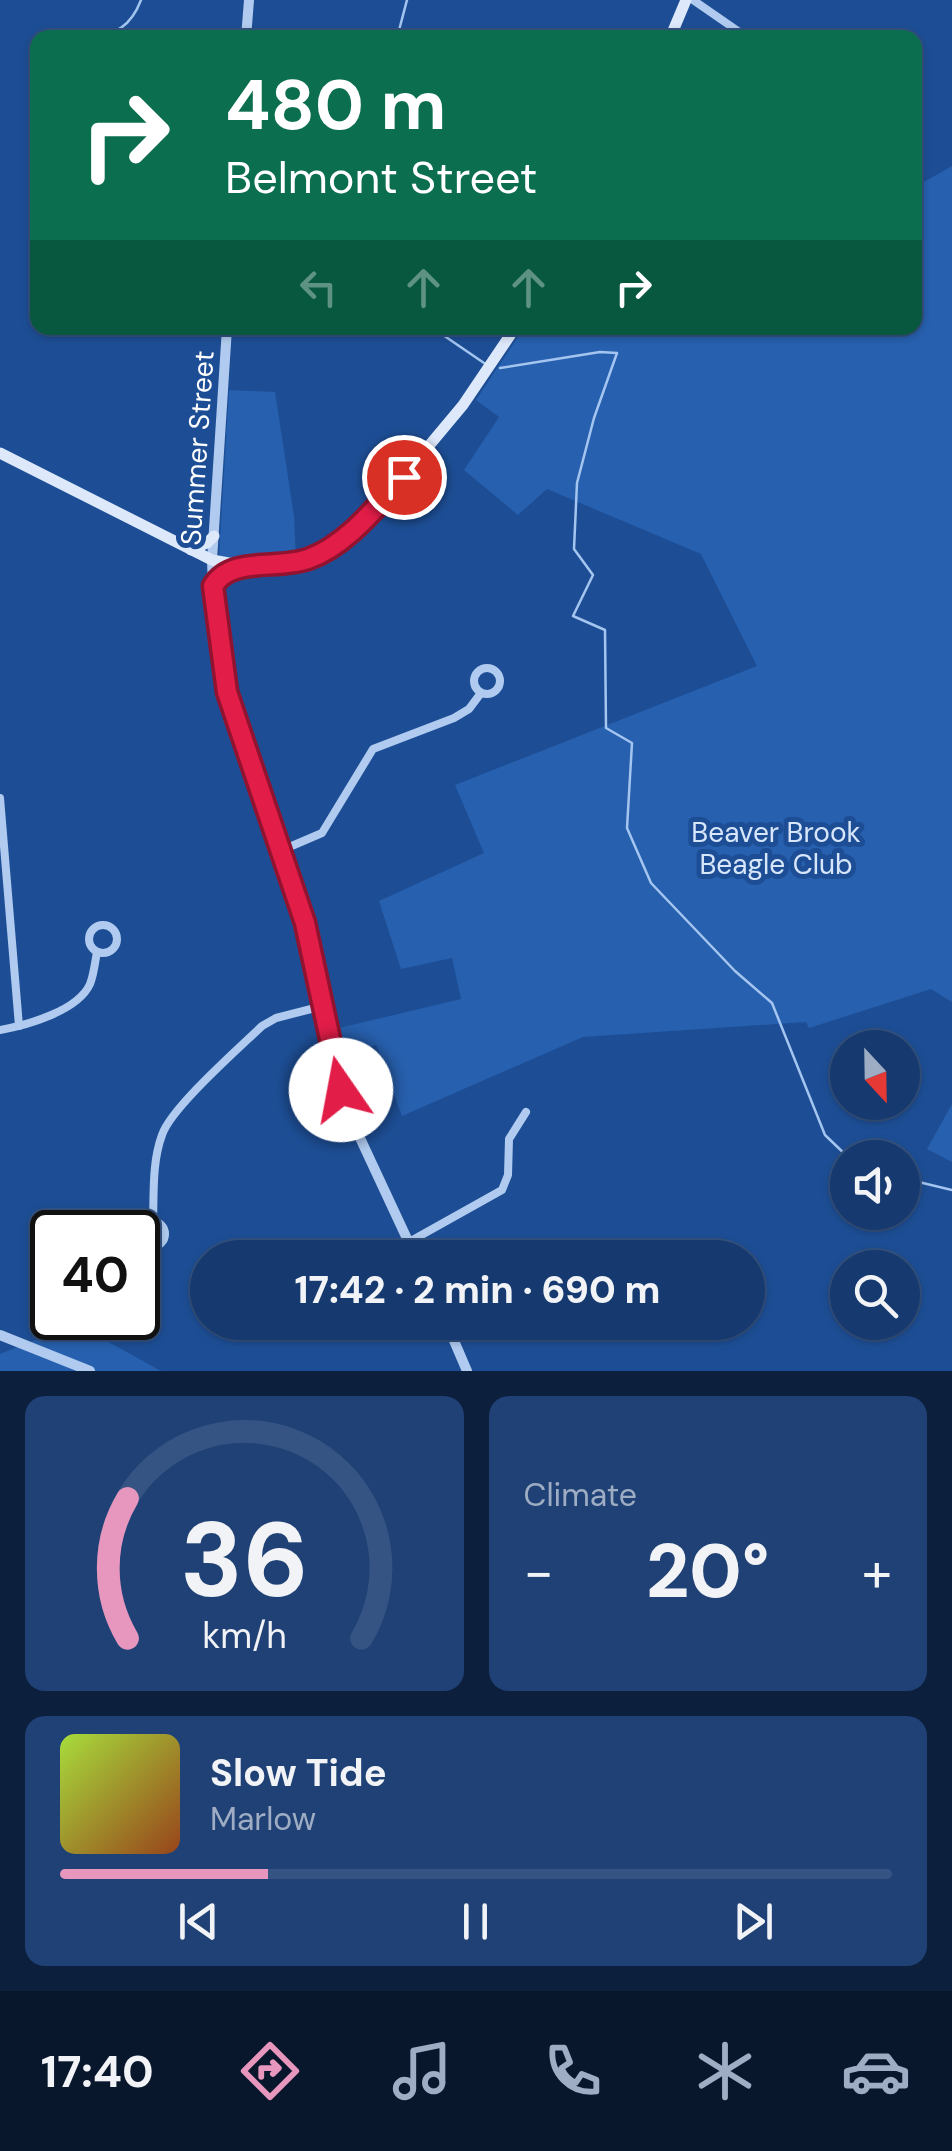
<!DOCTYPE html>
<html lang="en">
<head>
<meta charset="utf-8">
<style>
	:root { --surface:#163a70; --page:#1f4175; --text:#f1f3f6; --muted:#9eadc3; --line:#355483; --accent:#e797bd }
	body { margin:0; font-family:"DM Sans",sans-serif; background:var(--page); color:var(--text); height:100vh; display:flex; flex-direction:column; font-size:38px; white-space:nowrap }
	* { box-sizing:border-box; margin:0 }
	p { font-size:32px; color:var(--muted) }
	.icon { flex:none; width:55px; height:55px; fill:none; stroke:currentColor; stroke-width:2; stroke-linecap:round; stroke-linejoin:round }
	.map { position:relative; height:1371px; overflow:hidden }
	.drawer { display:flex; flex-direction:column; gap:25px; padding:25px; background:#0c203e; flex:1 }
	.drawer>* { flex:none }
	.guide { position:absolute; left:30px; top:30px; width:892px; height:305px; border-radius:20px; box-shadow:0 2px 8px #0004,0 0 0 2px var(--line); background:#0b6e4f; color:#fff; overflow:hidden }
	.needle { width:65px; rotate:158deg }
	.tools { position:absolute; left:830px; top:1030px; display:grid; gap:20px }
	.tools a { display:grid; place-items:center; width:90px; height:90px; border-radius:50%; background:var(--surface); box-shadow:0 2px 8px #0004,0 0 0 2px var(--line); font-size:50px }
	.speed { position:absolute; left:30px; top:1210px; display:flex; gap:20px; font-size:50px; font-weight:700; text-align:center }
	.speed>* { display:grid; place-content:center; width:130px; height:130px; border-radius:50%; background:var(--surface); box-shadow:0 2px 8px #0004,0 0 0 2px var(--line); line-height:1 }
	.speed .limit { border:5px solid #111; border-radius:15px; background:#fff; color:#111 }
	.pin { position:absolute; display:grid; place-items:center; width:85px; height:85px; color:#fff; margin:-42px; border:5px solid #fff; border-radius:50%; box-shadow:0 2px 10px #0007 }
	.me { position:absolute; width:110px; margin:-55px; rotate:348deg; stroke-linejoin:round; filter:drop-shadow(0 0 8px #0008) }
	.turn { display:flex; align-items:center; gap:35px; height:210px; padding:0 30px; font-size:45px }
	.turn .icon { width:130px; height:130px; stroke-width:2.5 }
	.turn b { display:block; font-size:70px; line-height:85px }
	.lanes { display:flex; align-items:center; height:95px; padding:0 30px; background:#0003; justify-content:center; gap:50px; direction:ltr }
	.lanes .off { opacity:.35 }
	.big { font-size:75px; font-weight:800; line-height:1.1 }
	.drawer .tile { flex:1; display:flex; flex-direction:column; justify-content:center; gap:15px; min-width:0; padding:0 35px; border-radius:20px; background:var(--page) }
	.drawer .dial { align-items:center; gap:0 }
	.dial svg { height:260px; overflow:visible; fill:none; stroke:var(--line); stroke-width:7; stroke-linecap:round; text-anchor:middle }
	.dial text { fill:var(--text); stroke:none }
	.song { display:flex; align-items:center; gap:30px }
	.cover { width:120px; height:120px; border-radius:15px; background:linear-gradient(135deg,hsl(80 70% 55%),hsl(20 70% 35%)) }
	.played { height:10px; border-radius:5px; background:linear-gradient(90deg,var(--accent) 25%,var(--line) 25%) }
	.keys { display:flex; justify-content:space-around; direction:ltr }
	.heat { display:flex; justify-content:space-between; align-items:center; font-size:55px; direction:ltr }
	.drawer .tiles { flex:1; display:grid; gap:25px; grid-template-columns:1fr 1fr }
	.tile:last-child { grid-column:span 2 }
	.trip { position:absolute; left:190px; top:1240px; width:575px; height:100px; border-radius:50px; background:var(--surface); box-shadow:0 2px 8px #0004,0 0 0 2px var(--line); font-weight:800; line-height:100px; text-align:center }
	.menu { display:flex; height:160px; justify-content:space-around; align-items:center; background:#09172d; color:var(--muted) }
	.menu .icon { width:70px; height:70px }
	.menu .on { color:var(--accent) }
	.menu b { font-size:45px; color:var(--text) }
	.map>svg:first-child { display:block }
	.green { fill:#2760ae }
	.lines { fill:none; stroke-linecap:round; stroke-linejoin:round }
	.stream { stroke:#a4c5f0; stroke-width:2.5 }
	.minor { stroke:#b0cbef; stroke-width:8 }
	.tertiary { stroke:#b0cbef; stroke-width:10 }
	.secondary { stroke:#dde9fb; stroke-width:11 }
	.route-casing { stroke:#92132f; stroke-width:25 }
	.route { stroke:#e11d48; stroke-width:18 }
	.labels { text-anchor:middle; stroke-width:10; stroke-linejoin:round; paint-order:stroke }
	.street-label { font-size:28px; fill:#fff; stroke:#1d4e95 }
	.park-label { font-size:28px; fill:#d7e6fa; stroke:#1d4e95 }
</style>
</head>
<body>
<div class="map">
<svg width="952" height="1371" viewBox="0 0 952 1371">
	<rect width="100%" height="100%" fill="#1d4e95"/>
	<g class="green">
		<path d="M952 166V1002L931 989 809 1028 806 1022 583 1037 402 1116 376 1045 341 1057 335 1029 461 999 452 958 401 969 379 901 484 853 455 785 757 666 701 554 547 489 518 515 464 470 499 417 476 400 524 328H915V187Z"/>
		<path d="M229 390 275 392 294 516 296 559 262 563 219 556Z"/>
		<path d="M952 1104V1162L927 1149Z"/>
		<path d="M76 1324 161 1371H0V1354Z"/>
	</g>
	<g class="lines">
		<g class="stream">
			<path d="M88 38C116 35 131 26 141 0"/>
			<path d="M397 38 407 0"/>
			<path d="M440 328 443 335 484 363"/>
			<path d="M500 368 600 352 617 353 594 418 577 483 574 549 593 575 573 616 605 630 606 728 632 743 627 828 651 883 735 971 772 1003 825 1135 849 1158"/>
			<path d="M902 1178 952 1190"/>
		</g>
		<g class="minor">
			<path d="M693 0 748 38"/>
			<circle cx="487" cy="681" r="13"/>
			<path d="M0 798 19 1026"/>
			<path d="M280 851 322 833 373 749 454 718 469 709 481 693"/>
			<circle cx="103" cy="939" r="14"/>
			<path d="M0 1030C27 1025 78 1011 90 984 94 974 95 962 97 952"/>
			<path d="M153 1221C154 1193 152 1162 162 1135 171 1108 238 1049 262 1026L276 1018 323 1006"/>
			<circle cx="152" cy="1234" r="13"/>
			<path d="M409 1242 502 1190 508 1175 509 1139 526 1112"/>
		</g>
		<g class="tertiary">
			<path d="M246 38 249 0"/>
			<path d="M227 328 212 560 214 613 224 677 238 732 305 923 347 1110 416 1258"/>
			<path d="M446 1322 467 1371"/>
			<path d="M0 1335 90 1371"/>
		</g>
		<g class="secondary">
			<path d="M670 38 686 0"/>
			<path d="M0 453 212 560 251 567 298 562 334 545 392 490 463 405 515 328"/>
			<path d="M191 550 207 543 214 536"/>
			<path d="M213 586 218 578 239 566"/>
		</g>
	</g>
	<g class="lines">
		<g class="route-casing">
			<path id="route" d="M341 1090 305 923 227 692 213 586C231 556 277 570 308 559 346 546 377 506 404 477"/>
		</g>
		<use href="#route" class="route"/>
	</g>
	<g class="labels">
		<g class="street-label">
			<text transform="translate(197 448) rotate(-86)" y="10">Summer Street</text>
		</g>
		<g class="park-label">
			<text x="776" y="842">Beaver Brook<tspan x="776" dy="32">Beagle Club</tspan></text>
		</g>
	</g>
</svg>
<div class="tools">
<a><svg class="needle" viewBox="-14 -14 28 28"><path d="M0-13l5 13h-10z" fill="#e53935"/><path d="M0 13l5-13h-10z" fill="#9eadc3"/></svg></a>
<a><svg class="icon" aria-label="sound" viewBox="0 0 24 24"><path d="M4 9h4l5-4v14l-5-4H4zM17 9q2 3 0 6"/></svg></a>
<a><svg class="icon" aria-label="search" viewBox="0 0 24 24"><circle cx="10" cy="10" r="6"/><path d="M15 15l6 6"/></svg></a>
</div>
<div class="speed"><div class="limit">40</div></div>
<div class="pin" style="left:404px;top:477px;background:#d93025"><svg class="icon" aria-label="arrive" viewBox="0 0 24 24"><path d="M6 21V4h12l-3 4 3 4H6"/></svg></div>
<svg class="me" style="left:341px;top:1090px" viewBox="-20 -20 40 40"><circle r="19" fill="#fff"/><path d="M0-13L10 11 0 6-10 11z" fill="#e11d48"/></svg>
<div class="trip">17:42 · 2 min · 690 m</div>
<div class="guide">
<div class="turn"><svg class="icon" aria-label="right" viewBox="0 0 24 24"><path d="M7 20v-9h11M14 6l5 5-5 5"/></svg><div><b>480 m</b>Belmont Street</div></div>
<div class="lanes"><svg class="icon off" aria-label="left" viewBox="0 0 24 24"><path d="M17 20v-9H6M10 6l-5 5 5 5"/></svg><svg class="icon off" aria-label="ahead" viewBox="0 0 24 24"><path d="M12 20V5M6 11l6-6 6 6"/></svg><svg class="icon off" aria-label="ahead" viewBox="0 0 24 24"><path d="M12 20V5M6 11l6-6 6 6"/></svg><svg class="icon" aria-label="right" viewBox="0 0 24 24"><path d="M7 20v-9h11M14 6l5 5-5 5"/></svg></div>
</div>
</div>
<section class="drawer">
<div class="tiles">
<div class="tile dial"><svg viewBox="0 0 100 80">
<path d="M14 69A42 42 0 1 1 86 69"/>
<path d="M14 69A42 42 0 0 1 14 26" stroke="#e797bd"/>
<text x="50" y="56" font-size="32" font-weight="700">36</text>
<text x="50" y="72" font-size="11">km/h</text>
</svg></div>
<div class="tile"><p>Climate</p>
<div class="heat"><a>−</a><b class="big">20°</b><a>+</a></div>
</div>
<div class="tile">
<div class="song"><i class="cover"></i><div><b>Slow Tide</b><p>Marlow</p></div></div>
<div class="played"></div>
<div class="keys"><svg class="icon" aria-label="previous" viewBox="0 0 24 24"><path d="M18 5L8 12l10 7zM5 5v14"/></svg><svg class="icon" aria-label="pause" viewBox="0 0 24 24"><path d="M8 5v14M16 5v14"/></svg><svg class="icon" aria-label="next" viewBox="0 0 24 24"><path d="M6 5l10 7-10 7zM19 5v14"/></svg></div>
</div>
</div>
</section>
<nav class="menu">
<b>17:40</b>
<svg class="icon on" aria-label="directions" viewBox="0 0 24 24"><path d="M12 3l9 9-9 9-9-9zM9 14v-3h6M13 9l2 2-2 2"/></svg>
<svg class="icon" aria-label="music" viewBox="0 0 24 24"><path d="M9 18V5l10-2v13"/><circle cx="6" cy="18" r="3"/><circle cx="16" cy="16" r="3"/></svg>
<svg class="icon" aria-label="phone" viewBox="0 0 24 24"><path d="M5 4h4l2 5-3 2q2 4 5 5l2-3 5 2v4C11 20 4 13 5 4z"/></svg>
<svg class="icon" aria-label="climate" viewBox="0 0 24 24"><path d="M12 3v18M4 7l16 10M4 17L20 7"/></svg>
<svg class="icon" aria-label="car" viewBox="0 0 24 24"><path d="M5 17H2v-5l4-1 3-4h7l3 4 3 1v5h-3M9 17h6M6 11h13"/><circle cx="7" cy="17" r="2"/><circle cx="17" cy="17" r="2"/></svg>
</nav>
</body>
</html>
